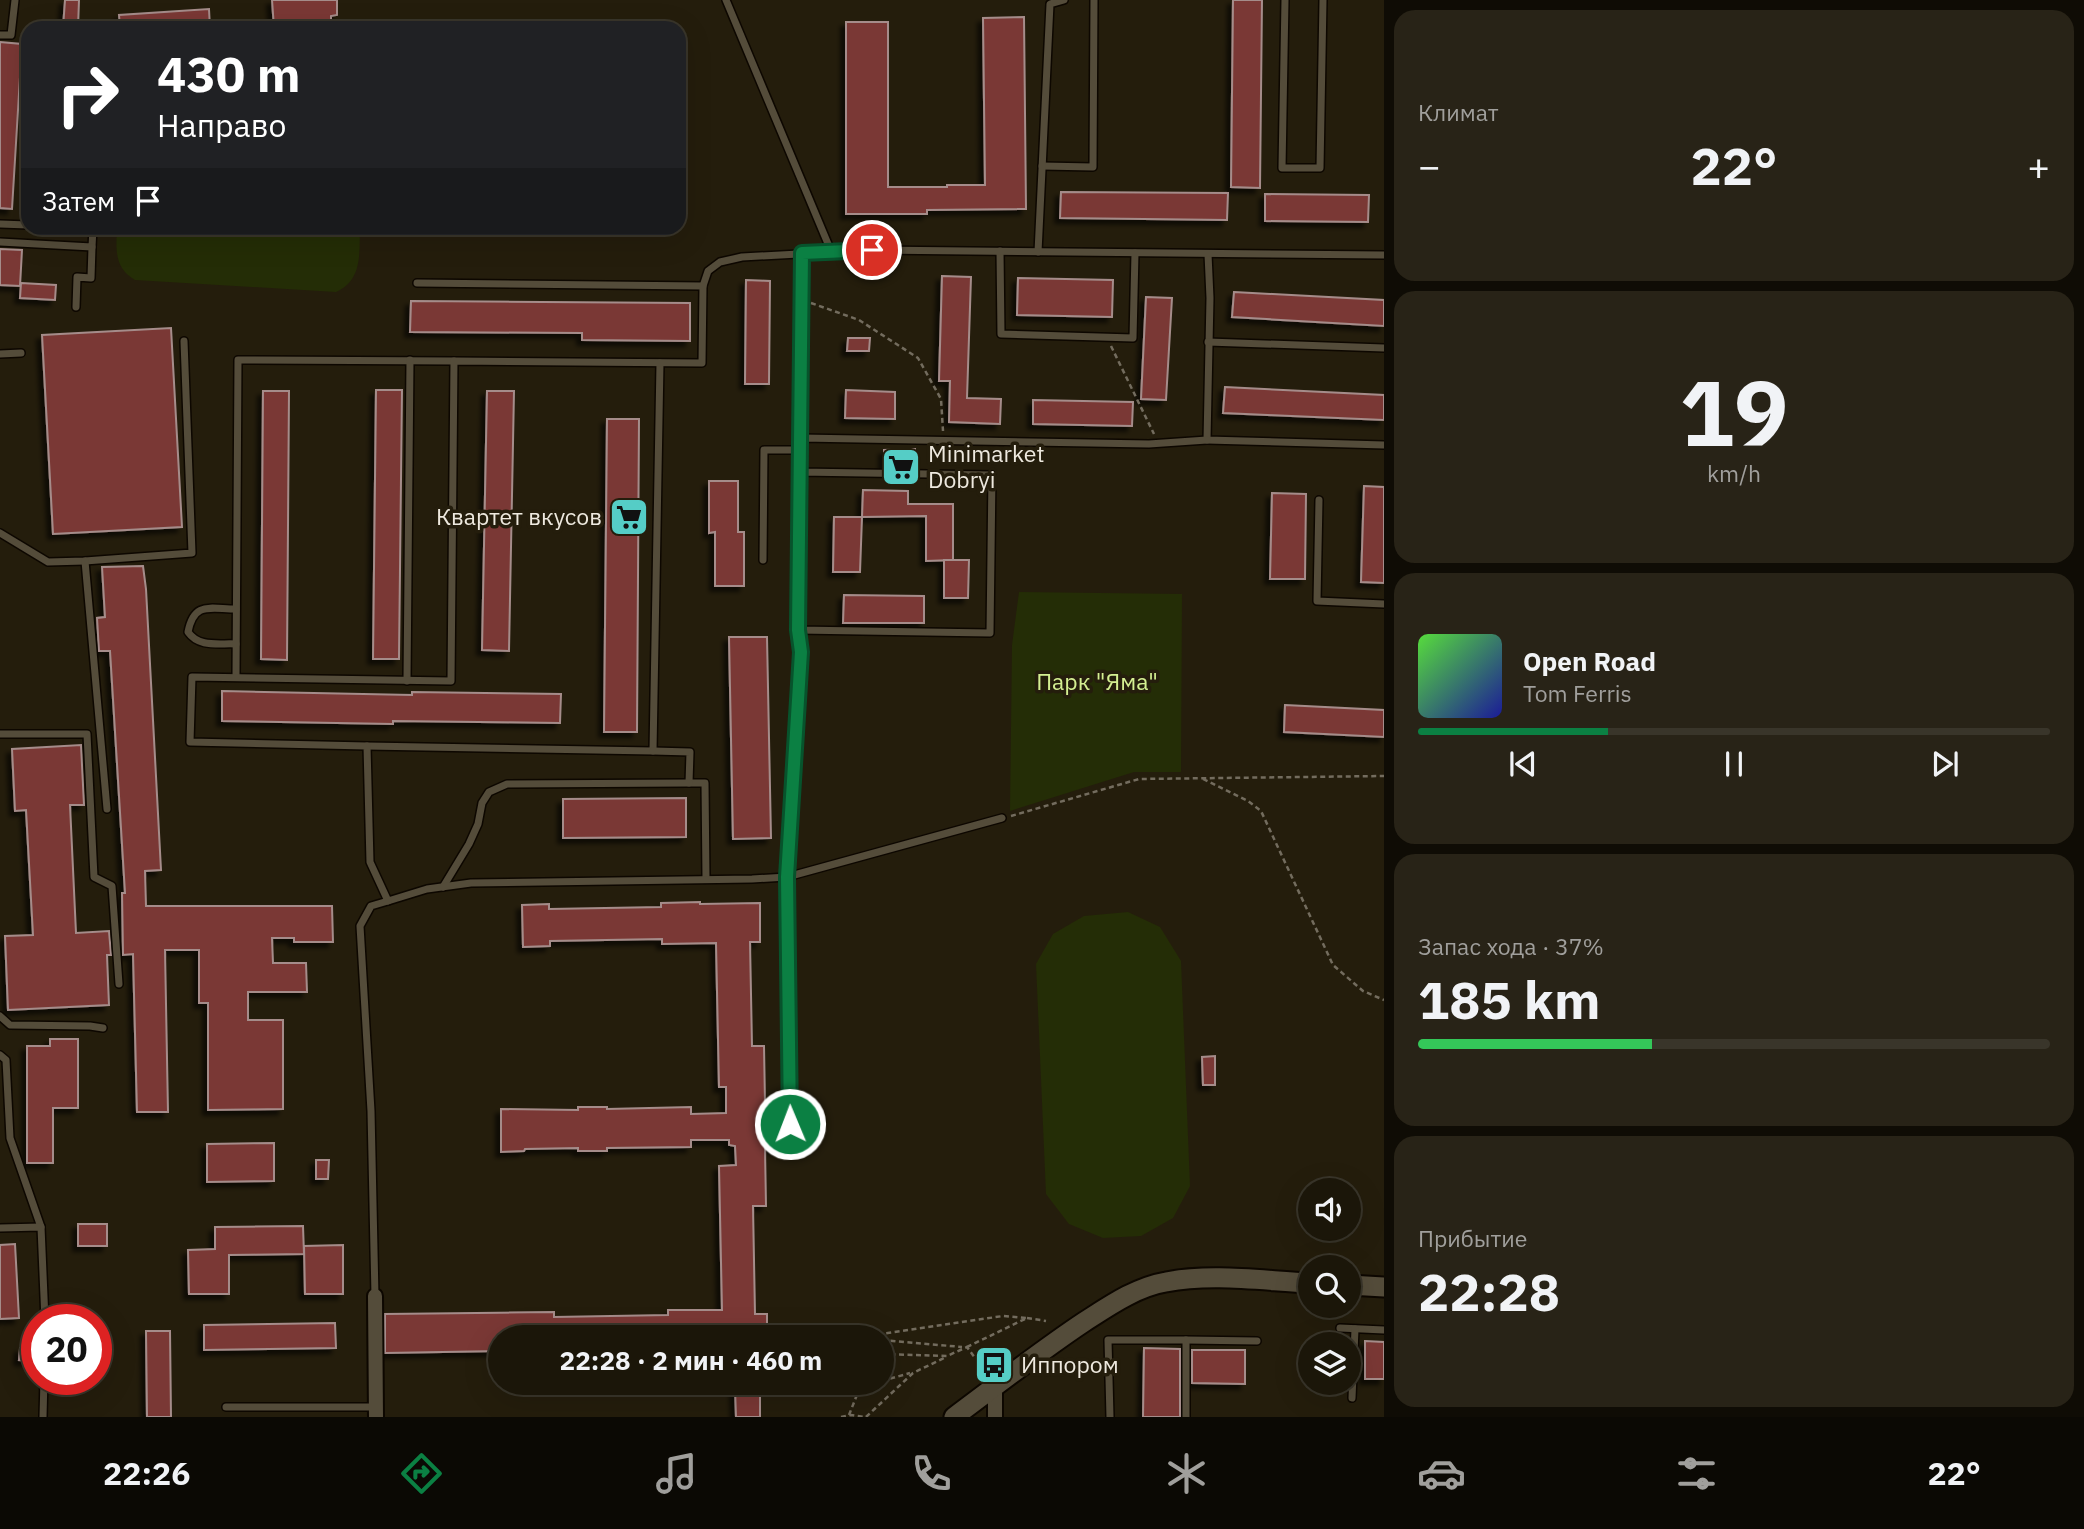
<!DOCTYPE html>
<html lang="ru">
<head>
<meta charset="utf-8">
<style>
	:root { --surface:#1b1609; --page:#282317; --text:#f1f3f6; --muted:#a09f9c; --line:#39352a; --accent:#0b8043 }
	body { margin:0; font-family:"IBM Plex Sans",sans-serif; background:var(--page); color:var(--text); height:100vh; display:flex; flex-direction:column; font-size:26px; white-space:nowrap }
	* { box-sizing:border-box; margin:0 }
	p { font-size:23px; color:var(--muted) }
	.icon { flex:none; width:38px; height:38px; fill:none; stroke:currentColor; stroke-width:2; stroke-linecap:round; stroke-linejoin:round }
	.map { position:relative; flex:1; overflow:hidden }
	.details { display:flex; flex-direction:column; gap:10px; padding:10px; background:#0f0c05; width:700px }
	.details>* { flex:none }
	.hud { position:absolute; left:21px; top:21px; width:665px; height:214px; border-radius:21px; box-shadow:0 7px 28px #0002,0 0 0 2px var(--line); background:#202124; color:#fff; overflow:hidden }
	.controls { position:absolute; left:1298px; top:1178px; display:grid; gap:14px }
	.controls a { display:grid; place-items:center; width:63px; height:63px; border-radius:50%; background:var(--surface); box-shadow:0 7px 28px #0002,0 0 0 2px var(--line); font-size:35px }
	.speed { position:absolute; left:21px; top:1304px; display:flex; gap:14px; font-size:35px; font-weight:700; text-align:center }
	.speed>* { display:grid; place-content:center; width:91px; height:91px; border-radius:50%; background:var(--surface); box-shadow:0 7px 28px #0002,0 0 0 2px var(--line); line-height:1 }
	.speed .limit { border:10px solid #d22; background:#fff; color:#111 }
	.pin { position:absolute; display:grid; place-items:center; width:60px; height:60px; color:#fff; margin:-30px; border:4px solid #fff; border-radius:50%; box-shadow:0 2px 7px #0007 }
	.me { position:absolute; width:77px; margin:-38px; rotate:359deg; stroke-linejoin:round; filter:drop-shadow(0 0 5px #0008) }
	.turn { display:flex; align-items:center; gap:24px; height:147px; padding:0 21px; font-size:32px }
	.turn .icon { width:91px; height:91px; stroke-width:2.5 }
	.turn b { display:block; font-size:49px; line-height:60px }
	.then { display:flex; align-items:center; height:66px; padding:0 21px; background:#0003; gap:14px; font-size:26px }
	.big { font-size:52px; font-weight:700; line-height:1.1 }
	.details .tile { flex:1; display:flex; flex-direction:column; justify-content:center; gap:10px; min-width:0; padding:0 24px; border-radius:21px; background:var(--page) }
	.details .dial { align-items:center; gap:0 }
	.dial b { font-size:91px; line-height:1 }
	.song { display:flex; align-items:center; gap:21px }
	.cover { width:84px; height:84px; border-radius:10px; background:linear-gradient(135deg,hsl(110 70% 55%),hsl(240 70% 35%)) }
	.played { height:7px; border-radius:4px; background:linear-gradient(90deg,var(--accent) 30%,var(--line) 30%) }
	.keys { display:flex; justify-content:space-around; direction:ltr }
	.heat { display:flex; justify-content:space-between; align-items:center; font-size:38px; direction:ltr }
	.charge { height:10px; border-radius:5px; background:linear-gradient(90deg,#34c759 37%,var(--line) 0) }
	.trip { position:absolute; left:488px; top:1325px; width:406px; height:70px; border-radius:35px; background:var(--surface); box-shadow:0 7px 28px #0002,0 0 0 2px var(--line); font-weight:700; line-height:70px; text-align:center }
	.tabs { display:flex; height:112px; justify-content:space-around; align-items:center; background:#0b0904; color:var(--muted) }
	.tabs .icon { width:49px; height:49px }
	.tabs .on { color:var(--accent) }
	.tabs b { font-size:32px; color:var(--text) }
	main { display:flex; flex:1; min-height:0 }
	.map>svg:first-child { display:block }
	.green { fill:#242d06 }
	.building { fill:#7a3935; stroke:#a58c8a; stroke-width:2; filter:url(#shadow) }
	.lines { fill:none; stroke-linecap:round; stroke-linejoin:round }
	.service-casing { stroke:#0d0700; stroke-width:10 }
	.minor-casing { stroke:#0d0700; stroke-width:18 }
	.secondary-casing { stroke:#0d0700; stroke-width:23 }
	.path { stroke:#736c5e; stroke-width:2.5; stroke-dasharray:5 3.5; stroke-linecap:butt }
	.service { stroke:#544c3a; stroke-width:7 }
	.minor { stroke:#544c3a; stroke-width:14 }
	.secondary { stroke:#544c3a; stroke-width:19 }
	.route-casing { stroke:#07532c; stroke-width:18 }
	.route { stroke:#0b8043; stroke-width:12 }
	.labels { text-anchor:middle; stroke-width:7; stroke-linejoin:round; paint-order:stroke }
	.poi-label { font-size:23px; fill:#eee9df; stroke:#241d0c; text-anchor:start }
	.park-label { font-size:23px; fill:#d4ef92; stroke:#241d0c }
</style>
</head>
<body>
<main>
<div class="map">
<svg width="1384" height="1417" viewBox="0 0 1384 1417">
	<defs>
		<filter id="shadow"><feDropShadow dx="-5" dy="5" stdDeviation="2" flood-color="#0009"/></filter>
	</defs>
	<rect width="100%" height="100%" fill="#241d0c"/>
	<g class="green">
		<path d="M117 228H360C359 253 363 280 336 292L135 280C114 268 116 249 117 228Z"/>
		<path d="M1019 592 1182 594 1181 772H1134L1010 811 1012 645Z"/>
		<path d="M1128 912 1160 927 1181 961 1190 1186 1173 1218 1141 1236 1103 1238 1069 1224 1046 1194 1036 964 1053 934 1084 916Z"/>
	</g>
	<g class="building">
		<path d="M65 0H79L78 28H63Z"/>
		<path d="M272 0H337V15L331 16V28H274Z"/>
		<path d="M1233 0H1262L1260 188 1231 187Z"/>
		<path d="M209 9 210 28H120L119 15Z"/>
		<path d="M1024 17 1026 209 927 210V214H846V22H888V187H947V185H985L983 18Z"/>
		<path d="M0 42 22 44 12 209 0 208Z"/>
		<path d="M1061 192 1228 193 1227 220 1060 218Z"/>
		<path d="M1265 194 1369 195 1368 222 1265 221Z"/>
		<path d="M0 249 22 250 20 286 0 285Z"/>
		<path d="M942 276 971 277 967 398 1001 399 1000 424 949 422 950 381H939Z"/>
		<path d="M1018 278 1113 280 1112 317 1017 315Z"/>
		<path d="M746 280 770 281 769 384H745Z"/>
		<path d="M21 283 56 285 55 300 20 298Z"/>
		<path d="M1234 292 1384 300V326L1232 317Z"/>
		<path d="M1146 297 1172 298 1166 400 1141 399Z"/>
		<path d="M411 301 690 303V341L582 340V333L410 332Z"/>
		<path d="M171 328 182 527 53 534 42 335Z"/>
		<path d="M848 338H870L869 351H847Z"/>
		<path d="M1225 387 1384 395V420L1223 413Z"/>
		<path d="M376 390H402L399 659H373Z"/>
		<path d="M846 390 895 392V419L845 418Z"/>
		<path d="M263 391H289L287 660 261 659Z"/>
		<path d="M487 391H514L509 651 482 650Z"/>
		<path d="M1033 400 1133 402 1132 426 1033 424Z"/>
		<path d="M607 419H639L637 732H604Z"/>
		<path d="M915 449V468L884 467V450Z"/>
		<path d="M709 481H738V532H744V586H715V532L709 533Z"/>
		<path d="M1364 486 1384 487V583L1361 582Z"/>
		<path d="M863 490 908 491V504H953V560L926 561V516L862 517Z"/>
		<path d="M1272 493 1306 494 1305 579H1270Z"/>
		<path d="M834 517H862L860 572H833Z"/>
		<path d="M944 560H969L968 598H944Z"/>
		<path d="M143 566 146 589 161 870 145 871 146 906H332L333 942H294V938H272L273 963H306L307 992H248V1020H283V1109L208 1110V1003H199V950H165L168 1112H137L133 954 123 955 122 893H125L110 651H99L97 618 105 617 102 567Z"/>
		<path d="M844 595 924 596V623H843Z"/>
		<path d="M729 637H767L771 838 733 839Z"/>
		<path d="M222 691 412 695V692L561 694 560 723 393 721V724L222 721Z"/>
		<path d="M1285 705 1384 710V737L1284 732Z"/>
		<path d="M81 745 84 805H70L76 933 109 931 111 955H107L109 1005 8 1010 5 936 33 935 26 810 15 811 12 749Z"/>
		<path d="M686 798V837L563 838V799Z"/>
		<path d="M700 902V904L760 903V942H750L752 1046H764L765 1103H778V1148H765L766 1206H753L755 1314H767V1337H500V1351L385 1353V1314L554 1312V1317L668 1315V1310H722L719 1166 736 1165 735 1146 729 1145V1140H691V1147L607 1148V1151H578V1148L525 1149 524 1151 501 1152V1109L578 1110V1107H607V1109L691 1107V1114L726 1113V1087H719L716 943 662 944V939L550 941V946L523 947 522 905 549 904V909L661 907V903Z"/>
		<path d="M50 1039H78V1108H53V1163H27V1046H50Z"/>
		<path d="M1215 1056V1085H1203L1202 1057Z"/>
		<path d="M274 1143V1181L207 1182V1144Z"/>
		<path d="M316 1160H329L328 1179H316Z"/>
		<rect x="78" y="1224" width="29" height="22"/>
		<path d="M303 1226 304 1254 229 1255V1294H189L188 1250 215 1249V1227Z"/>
		<path d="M15 1244 19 1318 0 1319V1245Z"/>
		<path d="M343 1245V1294H305L304 1246Z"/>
		<path d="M335 1323 336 1348 204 1350V1325Z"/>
		<path d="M146 1331H170L171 1417H147Z"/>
		<path d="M1365 1341 1384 1342V1379H1365Z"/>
		<path d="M20 1348 35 1349 34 1361 19 1360Z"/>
		<path d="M1144 1348 1180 1349V1417H1143Z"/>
		<path d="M1192 1350H1245V1384L1192 1383Z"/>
		<path d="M760 1388V1417H736L735 1389Z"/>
	</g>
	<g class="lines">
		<g class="service-casing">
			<g id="service">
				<path d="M726 0 831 251"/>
				<path d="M1285 0 1282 168H1320L1323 0"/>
				<path d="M0 35H11L15 0"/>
				<path d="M1042 166 1093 167 1094 0"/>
				<path d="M0 224 28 225"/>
				<path d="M0 242 92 247 93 228"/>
				<path d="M1000 251 1001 334 1133 338 1135 253"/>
				<path d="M1038 252 1050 4 1064 0"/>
				<path d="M1208 254 1210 298 1207 440 1384 445"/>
				<path d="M417 283 703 286"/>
				<path d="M76 307 77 277 91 278 92 247"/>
				<path d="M1208 342 1384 348"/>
				<path d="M0 354 21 353"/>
				<path d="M801 438 802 253"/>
				<path d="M800 472 992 475 990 633 798 630 801 438 1149 444 1207 440"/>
				<path d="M1319 500 1317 601 1384 604"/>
				<path d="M0 533 48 562 85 561 192 553 184 341"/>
				<path d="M763 560 764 450H801"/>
				<path d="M85 561 107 809"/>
				<path d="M236 644C219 643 199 648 188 632 194 601 210 609 236 609"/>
				<path d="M236 677 238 360 454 361"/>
				<path d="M407 681 410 360"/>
				<path d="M0 734H87L94 877 112 886 119 984"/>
				<path d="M367 746 653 751 660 363"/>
				<path d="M653 751 690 752 689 783H705L706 879"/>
				<path d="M443 887 469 844 478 824 482 803 489 792 507 784 689 783"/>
				<path d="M388 901 427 889 471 883 752 879 787 877 1002 818"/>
				<path d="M0 1016 10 1025 90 1026 103 1028"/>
				<path d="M0 1055 6 1060 10 1138 41 1227"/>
				<path d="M790 1124 787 877 801 652 798 630"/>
				<path d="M0 1228 41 1227 45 1320"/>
				<path d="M375 1296 371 1111 360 926 371 906 388 901 370 862 367 746 190 742 192 677 451 681 454 361 702 363 703 286 708 271 720 262 742 257 872 250 1384 255"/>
				<path d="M1340 1328 1384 1330"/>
				<path d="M1186 1340 1257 1341"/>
				<path d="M1352 1398 1355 1329"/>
				<path d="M226 1407H375"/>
				<path d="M43 1417 44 1379"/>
				<path d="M1110 1417 1108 1340H1186V1417"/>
			</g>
		</g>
		<g class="minor-casing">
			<g id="minor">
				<path d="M375 1296 376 1417"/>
				<path d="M995 1417V1387"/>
			</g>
		</g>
		<g class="secondary-casing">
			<g id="secondary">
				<path d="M1349 1285 1384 1287"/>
				<path d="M954 1417C997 1385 1039 1352 1084 1322 1109 1306 1136 1287 1166 1282 1212 1273 1264 1281 1311 1283"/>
			</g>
		</g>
		<g class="path">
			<path d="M811 303 859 320 918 358 941 399 943 431"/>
			<path d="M1111 346 1154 434"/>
			<path d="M1203 779 1248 801 1261 811 1333 965 1363 991 1384 1000"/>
			<path d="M1011 816 1139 779 1384 776"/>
			<path d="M1027 1318 1046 1321"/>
			<path d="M861 1337 1003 1316 1027 1318 967 1347"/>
			<path d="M882 1340 962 1347"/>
			<path d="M882 1354 947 1356 967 1347 983 1369"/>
			<path d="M882 1371 892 1378"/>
			<path d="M882 1381 910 1373"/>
			<path d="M788 1382 817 1388H859"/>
			<path d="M861 1386 875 1382"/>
			<path d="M849 1415 862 1382"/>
			<path d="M841 1417 851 1415 865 1417"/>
			<path d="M866 1417 913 1373 944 1358"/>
		</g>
		<use href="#service" class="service"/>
		<use href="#minor" class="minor"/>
		<use href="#secondary" class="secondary"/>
	</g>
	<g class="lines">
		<g class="route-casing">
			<path id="route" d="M790 1124 787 877 801 652 798 630 802 253 872 250"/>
		</g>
		<use href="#route" class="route"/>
	</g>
	<defs>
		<g id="supermarket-square" transform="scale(2.0125)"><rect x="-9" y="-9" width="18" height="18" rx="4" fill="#55cdc6" stroke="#241d0c"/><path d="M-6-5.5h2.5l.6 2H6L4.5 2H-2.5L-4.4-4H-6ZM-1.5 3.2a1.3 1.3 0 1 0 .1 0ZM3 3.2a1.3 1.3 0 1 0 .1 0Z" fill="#111"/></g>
		<g id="bus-square" transform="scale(2.0125)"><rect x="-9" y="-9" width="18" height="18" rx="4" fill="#55cdc6" stroke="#241d0c"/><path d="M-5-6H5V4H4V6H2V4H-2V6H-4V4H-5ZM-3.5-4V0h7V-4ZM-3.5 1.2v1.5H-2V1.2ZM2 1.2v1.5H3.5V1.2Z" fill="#111"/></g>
	</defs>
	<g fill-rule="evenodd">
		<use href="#supermarket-square" x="901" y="467"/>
		<use href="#supermarket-square" x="629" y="517"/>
		<use href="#bus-square" x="994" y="1365"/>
	</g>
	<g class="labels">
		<g class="poi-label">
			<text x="928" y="462">Minimarket<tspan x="928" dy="26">Dobryi</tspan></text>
			<text x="602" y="525" text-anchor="end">Квартет вкусов</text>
			<text x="1021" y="1373">Иппором</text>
		</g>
		<g class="park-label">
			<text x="1097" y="690">Парк "Яма"</text>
		</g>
	</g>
</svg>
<div class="controls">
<a><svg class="icon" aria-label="sound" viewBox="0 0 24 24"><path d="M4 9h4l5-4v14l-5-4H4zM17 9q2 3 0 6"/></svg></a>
<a><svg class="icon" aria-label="search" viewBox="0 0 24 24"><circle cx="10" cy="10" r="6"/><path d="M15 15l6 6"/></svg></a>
<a><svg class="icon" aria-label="layers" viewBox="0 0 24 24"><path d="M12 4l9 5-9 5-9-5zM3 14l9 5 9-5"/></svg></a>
</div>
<div class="speed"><div class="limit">20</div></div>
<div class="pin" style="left:872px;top:250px;background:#d93025"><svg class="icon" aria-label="arrive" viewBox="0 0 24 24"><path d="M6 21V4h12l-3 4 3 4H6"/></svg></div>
<svg class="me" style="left:790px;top:1124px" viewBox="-20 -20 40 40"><circle r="17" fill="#0b8043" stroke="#fff" stroke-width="3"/><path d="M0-11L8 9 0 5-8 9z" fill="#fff"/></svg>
<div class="trip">22:28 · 2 мин · 460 m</div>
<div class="hud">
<div class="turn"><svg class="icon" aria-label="right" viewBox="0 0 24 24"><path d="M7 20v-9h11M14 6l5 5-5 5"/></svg><div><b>430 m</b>Направо</div></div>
<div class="then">Затем<svg class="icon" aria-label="arrive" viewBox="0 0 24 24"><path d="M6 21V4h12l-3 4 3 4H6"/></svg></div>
</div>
</div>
<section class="details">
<div class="tile"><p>Климат</p>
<div class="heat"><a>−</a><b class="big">22°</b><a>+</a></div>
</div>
<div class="tile dial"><b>19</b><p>km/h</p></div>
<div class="tile">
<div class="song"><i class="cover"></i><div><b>Open Road</b><p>Tom Ferris</p></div></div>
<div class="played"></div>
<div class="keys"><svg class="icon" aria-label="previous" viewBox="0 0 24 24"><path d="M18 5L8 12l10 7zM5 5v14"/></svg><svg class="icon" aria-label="pause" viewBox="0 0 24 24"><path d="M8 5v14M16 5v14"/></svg><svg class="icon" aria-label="next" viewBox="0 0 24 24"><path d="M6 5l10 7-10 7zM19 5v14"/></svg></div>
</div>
<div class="tile"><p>Запас хода · 37%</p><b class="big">185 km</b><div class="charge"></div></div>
<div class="tile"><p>Прибытие</p><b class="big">22:28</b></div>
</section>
</main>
<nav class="tabs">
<b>22:26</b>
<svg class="icon on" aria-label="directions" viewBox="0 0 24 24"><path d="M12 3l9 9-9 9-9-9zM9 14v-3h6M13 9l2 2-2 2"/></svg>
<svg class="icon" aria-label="music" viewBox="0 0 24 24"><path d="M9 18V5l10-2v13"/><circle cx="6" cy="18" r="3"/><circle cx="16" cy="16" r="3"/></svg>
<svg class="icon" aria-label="phone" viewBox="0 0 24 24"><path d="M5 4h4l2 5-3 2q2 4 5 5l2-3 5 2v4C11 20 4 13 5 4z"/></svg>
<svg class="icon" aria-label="climate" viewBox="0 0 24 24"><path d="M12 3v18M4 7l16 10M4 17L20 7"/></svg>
<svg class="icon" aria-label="car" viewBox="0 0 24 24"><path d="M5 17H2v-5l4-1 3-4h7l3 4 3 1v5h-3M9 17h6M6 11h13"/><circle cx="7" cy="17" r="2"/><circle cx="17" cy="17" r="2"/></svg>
<svg class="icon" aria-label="filters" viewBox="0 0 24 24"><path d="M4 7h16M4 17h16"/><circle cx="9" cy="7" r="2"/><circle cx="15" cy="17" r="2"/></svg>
<b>22°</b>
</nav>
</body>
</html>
